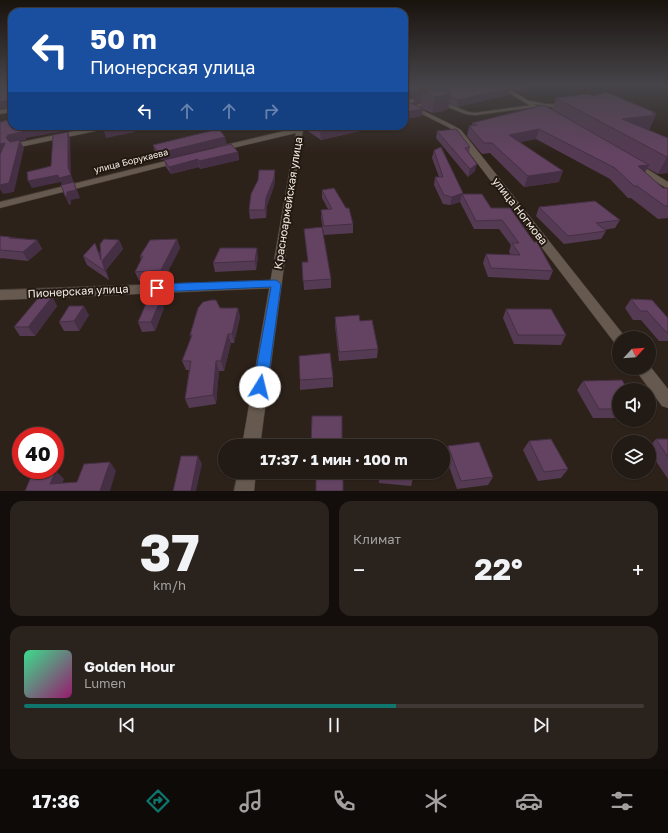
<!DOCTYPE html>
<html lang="ru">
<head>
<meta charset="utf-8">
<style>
	:root { --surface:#221a14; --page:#2a231d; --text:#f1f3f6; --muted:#a2a1a0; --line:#3f3834; --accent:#0f766e }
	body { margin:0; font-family:"Golos Text",sans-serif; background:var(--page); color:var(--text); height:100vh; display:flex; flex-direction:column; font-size:15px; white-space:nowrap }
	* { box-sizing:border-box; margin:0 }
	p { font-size:13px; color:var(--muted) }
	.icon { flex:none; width:22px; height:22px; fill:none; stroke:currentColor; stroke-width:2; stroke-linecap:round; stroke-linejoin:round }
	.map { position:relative; height:491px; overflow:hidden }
	.drawer { display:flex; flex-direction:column; gap:10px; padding:10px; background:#130e0b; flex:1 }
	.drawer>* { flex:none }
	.top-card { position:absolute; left:8px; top:8px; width:400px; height:122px; border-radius:12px; box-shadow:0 1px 3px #0004,0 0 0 1px var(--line); background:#1a4fa0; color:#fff; overflow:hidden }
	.needle { width:26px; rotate:64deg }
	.buttons { position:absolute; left:612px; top:331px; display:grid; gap:8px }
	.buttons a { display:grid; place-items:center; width:44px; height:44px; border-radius:50%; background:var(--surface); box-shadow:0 1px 3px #0004,0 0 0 1px var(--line); font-size:20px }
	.speed { position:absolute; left:12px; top:427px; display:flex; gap:8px; font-size:20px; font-weight:700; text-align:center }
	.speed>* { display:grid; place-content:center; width:52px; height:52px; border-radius:50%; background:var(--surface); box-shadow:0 1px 3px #0004,0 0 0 1px var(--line); line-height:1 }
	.speed .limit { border:6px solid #d22; background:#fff; color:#111 }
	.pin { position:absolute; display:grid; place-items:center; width:34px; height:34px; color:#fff; margin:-17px; border-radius:8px; box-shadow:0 2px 6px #0006 }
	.me { position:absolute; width:44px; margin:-22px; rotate:9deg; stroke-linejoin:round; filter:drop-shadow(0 0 3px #0008) }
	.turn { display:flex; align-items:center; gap:14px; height:84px; padding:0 16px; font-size:18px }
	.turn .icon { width:52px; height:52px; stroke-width:2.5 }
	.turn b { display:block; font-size:28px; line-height:34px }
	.lanes { display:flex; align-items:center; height:38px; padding:0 16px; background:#0003; justify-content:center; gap:20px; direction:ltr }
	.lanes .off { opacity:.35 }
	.big { font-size:30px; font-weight:700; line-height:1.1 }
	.drawer .widget { flex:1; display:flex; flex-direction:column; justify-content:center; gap:6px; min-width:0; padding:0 14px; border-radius:12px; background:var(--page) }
	.drawer .dial { align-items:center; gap:0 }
	.dial b { font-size:52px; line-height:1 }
	.song { display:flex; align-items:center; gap:12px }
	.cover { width:48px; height:48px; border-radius:6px; background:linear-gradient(135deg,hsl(150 70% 55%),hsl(320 70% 35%)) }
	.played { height:4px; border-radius:2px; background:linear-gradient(90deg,var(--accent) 60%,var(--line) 60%) }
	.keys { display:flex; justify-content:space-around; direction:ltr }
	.heat { display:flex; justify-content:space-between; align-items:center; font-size:22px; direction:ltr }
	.drawer .tiles { flex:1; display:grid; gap:10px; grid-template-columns:1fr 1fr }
	.widget:last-child { grid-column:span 2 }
	.trip { position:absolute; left:218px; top:439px; width:232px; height:40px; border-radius:20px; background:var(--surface); box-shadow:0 1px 3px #0004,0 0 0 1px var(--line); font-weight:700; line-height:40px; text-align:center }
	.tab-bar { display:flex; height:64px; justify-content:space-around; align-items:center; background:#0e0a08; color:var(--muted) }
	.tab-bar .icon { width:28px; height:28px }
	.tab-bar .selected { color:var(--accent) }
	.tab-bar b { font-size:18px; color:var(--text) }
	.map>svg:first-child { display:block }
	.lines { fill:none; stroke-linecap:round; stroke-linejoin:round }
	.service-casing { stroke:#463e37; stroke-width:2 }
	.minor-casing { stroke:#463e37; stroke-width:1 }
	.tertiary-casing { stroke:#463e37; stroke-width:1 }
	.service { fill:#66594f; fill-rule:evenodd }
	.minor { fill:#66594f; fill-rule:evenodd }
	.tertiary { fill:#66594f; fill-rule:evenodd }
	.wall { fill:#553a53 }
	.shaded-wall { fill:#452f44 }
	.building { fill:#634361; stroke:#452f44 }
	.route { fill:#1a73e8; stroke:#114b97 }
	.labels { text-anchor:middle; stroke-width:4; stroke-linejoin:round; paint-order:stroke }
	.far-street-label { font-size:9px; fill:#f4ede7; stroke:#231911 }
	.street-label { font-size:11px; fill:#f4ede7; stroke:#231911 }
</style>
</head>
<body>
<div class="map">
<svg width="668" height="491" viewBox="0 0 668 491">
	<rect width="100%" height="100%" fill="#2d221a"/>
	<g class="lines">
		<g class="service-casing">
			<g id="service">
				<path d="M530 101 545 104 561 105 563 106 561 107 545 106 530 103Z"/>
				<path d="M429 102 431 103 430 104 411 108 409 107Z"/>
				<path d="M441 102H443L468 112 475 113 534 105 536 106 534 107 475 115 466 114 441 104Z"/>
			</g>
		</g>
		<g class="minor-casing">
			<g id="minor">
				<path d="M496 85H503L552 115 547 116Z"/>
				<path d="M410 104 454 126 461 130 626 338H619V344L614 342 455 134 450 128 408 107V105Z"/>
				<path d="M12 108V112L0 114V110Z"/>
				<path d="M99 126H113L110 128 15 148 11 146 12 144Z"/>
				<path d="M630 162H636L668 182V189L630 166 629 164Z"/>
				<path d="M276 280 280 281 282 284 280 287 276 288 0 300V290Z"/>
				<path d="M649 365 668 389V408L662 406 634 368H649Z"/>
			</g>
		</g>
		<g class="tertiary-casing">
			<g id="tertiary">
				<path d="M429 95 431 96V98L404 105V101Z"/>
				<path d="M305 126H317L303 131 301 139 260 446H242L296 133 220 151 216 149 217 147Z"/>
				<path d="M178 158 182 160 181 162 0 208V202Z"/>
				<path d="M238 472H256L254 491H234Z"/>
			</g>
		</g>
		<use href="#service" class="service"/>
		<use href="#minor" class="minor"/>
		<use href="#tertiary" class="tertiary"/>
	</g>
	<g class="wall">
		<path d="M404 85 510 88 509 95 457 107 449 104 448 109 444 110V111L432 113 421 108V103L414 104V98L422 95 404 99 422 116 404 119Z"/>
		<path d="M506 85H542L528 88V90L518 92Z"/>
		<path d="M556 98 655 115 649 130H648L668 138V173L658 174 647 168 645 172 663 188H668V218L658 219 631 198H628L610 179 536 139 520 142 559 182 524 187 490 153 482 154 467 136 469 126 472 125V123L552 109Z"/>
		<path d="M308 126H377V127L321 140 308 131Z"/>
		<path d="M437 131 470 147 469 153 475 171 468 177 436 138Z"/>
		<path d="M227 144 161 160 155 152 153 145Z"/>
		<path d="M434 150 463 194 491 208 553 271 549 280 488 277 483 263 486 254 511 255 509 252 511 245 499 229H474L460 202 450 205 443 204 434 185 435 177H439L432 158Z"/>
		<path d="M238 152 239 160 200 169 199 167 171 174 166 167 164 160Z"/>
		<path d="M275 178 274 186 267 206 266 218 250 219 249 210Z"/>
		<path d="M322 190 353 224V233L324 235 321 218V210L328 209 322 198Z"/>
		<path d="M539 207 620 220 615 228 604 230 606 231 601 239 564 244 536 216Z"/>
		<path d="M304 229 331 279V288L304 290 302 262H308Z"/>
		<path d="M0 236 37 240 42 249 28 261 1 258 0 259Z"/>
		<path d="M177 239 180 248 164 279 139 281 135 272 141 260 140 256Z"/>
		<path d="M119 240 123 249 106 270 109 280 87 265 83 256 99 251 101 257Z"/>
		<path d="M258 257 256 270 215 272 213 263Z"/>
		<path d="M52 297 57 306 35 336H20L14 327Z"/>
		<path d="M161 299 164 308 155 331 142 332 138 322Z"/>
		<path d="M631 299 668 318V341H659L641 320H633L625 308Z"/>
		<path d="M220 308H238L240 317 234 343H231L224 371H219L216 404 189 408 185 399 189 370H186L182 361 191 338 190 335Z"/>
		<path d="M506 309 566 335 561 345 514 344 503 318Z"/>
		<path d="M89 315 79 331H64L59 322Z"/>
		<path d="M335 317 360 321 378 349 377 358 339 361 335 326Z"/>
		<path d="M333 378V387L300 390V380Z"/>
		<path d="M583 381 619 390V418H593L577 390Z"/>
		<path d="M656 439H668V479L649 451V447Z"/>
		<path d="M529 441 568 469 561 478 538 481 523 450Z"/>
		<path d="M448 446 493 477 488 485 457 489 445 455Z"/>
		<path d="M311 472H343L316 474Z"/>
		<path d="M379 472H413V478L411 486 379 483Z"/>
	</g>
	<g class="shaded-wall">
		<path d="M440 85H465L427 94 423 92 422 95 404 99V93Z"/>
		<path d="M525 85H542L528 88V90L518 92 520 86Z"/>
		<path d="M510 88 509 95 457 107 458 100Z"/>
		<path d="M451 93 448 109 444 110V111L432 113 435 97Z"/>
		<path d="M422 96 421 103 414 104V98Z"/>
		<path d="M12 100V107L0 109V102Z"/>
		<path d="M423 109 422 116 404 119V112Z"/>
		<path d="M652 113H656L655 115H656L649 130 622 133V119Z"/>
		<path d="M50 126H83L70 130 26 138V140L20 141 24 148 14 192 3 194 0 189V185L12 143 6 138 8 135 23 130Z"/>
		<path d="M128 126H133L135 132 106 138 104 131Z"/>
		<path d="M350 126H377V127L321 140 320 132Z"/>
		<path d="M539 129 536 139 506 145 509 135Z"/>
		<path d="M68 132 70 138 71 173 68 167Z"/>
		<path d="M225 137 227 144 161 160 159 153Z"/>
		<path d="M5 143 9 150 0 152V144Z"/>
		<path d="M668 147V173L658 174 667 157Z"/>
		<path d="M238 152 239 160 200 169 199 161Z"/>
		<path d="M198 159 199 167 171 174 169 167Z"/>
		<path d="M477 164 475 171 468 177 470 169Z"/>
		<path d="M649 165 643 176 638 166Z"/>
		<path d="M275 170V178L274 186 267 206 266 218 265 210 266 198Z"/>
		<path d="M563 171 559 182 524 187 528 176Z"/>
		<path d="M58 175H71L80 198 71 200V204L69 205 65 196 61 182 32 188 28 181Z"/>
		<path d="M463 193V195L462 194 460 202 450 205 452 197Z"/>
		<path d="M177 239 180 248 164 279 161 270Z"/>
		<path d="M37 240 42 249 28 261 23 252Z"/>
		<path d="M119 240 123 249 106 270 109 280 105 271 95 243 102 261Z"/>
		<path d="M257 248 258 257 256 270 255 261Z"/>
		<path d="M52 297 57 306 35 336 28 327Z"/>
		<path d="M161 299 164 308 155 331 151 322Z"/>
		<path d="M84 306 89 315 79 331 74 321Z"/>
		<path d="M238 308 240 317 234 343 232 334Z"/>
		<path d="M228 334 231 343 224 371 221 361Z"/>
		<path d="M216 361 219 371 216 404 213 395Z"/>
		<path d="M198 456 202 464 196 491H191Z"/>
		<path d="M110 462 116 471 110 491H100Z"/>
		<path d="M56 471 64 479 59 491 50 484Z"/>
	</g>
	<g class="building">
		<path d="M0 85H12V100L0 102Z"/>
		<path d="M404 85H440L404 93V100L423 109 404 112Z"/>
		<path d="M464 85H505L510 88 458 100 450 97 451 93 443 90Z"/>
		<path d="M439 89 451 93 445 94 446 95 435 97 423 92Z"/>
		<path d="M606 92 656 113H652L656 115 622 119 668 138V157H667L556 98 587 94 594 96Z"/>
		<path d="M544 105 649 165 638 166 663 188H668V206H665L637 186H634L615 168 539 129 509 135 563 171 528 176 492 143H484L469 126 477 125 472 123Z"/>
		<path d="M12 119V126H50L23 130 22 132 8 135 6 138 10 142 20 140 9 183 0 185V154L5 143 0 144V122Z"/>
		<path d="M103 126H128L104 131Z"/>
		<path d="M311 126H350L320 132Z"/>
		<path d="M219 129 225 137 159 153 153 145Z"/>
		<path d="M456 129 470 147 465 148 477 164 470 169 437 131Z"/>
		<path d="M68 132V167L71 175 59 178 58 175 28 181 27 172 51 166 53 135Z"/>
		<path d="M231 144 238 152 199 161 198 159 169 167 164 160Z"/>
		<path d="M441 147 463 193 452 197 444 195 435 177H443L434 150Z"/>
		<path d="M259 170H275L274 178 266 198 265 210H249L251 194 258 180Z"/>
		<path d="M74 182 76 190 67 192V196H65L61 185Z"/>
		<path d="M334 188 346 208H349L353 224 324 226 321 210 332 209 322 190Z"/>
		<path d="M462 194H482L491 208H510L534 242H537L553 271 491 268 486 254 520 255 512 243H519L502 220 476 221Z"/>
		<path d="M595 201 620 220 596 223 606 231 568 236 539 207Z"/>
		<path d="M322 227 331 279 303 281 302 262H308L304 229Z"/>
		<path d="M0 236 10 237 9 238 37 240 23 252 0 250Z"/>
		<path d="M104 239 119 240 102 261 105 271 83 256 95 243 101 260 100 244Z"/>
		<path d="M177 239 161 270 135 272 143 256H140L150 240Z"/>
		<path d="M220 248H257L255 261 213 263Z"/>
		<path d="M44 291 52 297 28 327H14Z"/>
		<path d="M148 299H161L151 322H138Z"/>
		<path d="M631 299 652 300 668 318V332H666L647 311H640Z"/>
		<path d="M211 300H216L220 308H238L232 334H228L221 361H216L213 395 185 399 191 361H182L192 335H190L198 308 203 302Z"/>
		<path d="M69 306H84L74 321 59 322Z"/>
		<path d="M506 309H551L566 335H518Z"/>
		<path d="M359 315 360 321 372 320 378 349 339 352 335 317Z"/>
		<path d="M330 353 333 378 300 380 299 356Z"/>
		<path d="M622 380 628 390H619V409H599L583 381Z"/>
		<path d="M312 416H342V446H311Z"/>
		<path d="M551 439 568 469 544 472 529 441Z"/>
		<path d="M656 439H668V457Z"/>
		<path d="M380 440 411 442V446H380Z"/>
		<path d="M479 442 493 477 461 481 448 446Z"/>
		<path d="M181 456H198L191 491H173Z"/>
		<path d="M110 462 100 491H25L33 472 56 471 50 484 77 482 84 464Z"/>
		<rect x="316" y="472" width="27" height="19"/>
		<path d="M380 472H413V478L380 475Z"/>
	</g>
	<linearGradient id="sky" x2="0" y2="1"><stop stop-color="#19130e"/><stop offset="0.55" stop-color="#464449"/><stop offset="1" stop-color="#464449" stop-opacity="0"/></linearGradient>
	<rect width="668" height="154" fill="url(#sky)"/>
	<path class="route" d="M276 280 281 284 267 387 265 391 260 393 255 391 253 387 271 287 157 292 153 291 152 288 153 285 157 284Z"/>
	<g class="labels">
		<g class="far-street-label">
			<text transform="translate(131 161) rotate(-14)" y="3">улица Борукаева</text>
		</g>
		<g class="street-label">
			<text transform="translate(288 203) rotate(-81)" y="4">Красноармейская улица</text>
			<text transform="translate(520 211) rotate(52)" y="4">улица Ногмова</text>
			<text transform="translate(78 291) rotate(-3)" y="4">Пионерская улица</text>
		</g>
	</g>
</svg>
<div class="buttons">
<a><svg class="needle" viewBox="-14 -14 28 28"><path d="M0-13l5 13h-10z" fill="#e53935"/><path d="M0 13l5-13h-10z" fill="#a2a1a0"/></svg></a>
<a><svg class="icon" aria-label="sound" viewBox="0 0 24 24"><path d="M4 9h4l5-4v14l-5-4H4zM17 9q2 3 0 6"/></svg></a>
<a><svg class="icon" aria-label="layers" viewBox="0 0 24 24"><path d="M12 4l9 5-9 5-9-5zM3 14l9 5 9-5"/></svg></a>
</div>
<div class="speed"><div class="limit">40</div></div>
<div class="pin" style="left:157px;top:288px;background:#d93025"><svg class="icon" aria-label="arrive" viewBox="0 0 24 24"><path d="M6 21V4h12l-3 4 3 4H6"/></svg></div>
<svg class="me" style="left:260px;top:387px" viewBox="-20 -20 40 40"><circle r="19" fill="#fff"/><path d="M0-13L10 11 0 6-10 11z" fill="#1a73e8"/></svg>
<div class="trip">17:37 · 1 мин · 100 m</div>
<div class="top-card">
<div class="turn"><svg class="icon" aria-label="left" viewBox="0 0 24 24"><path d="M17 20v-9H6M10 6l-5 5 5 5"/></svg><div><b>50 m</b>Пионерская улица</div></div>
<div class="lanes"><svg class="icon" aria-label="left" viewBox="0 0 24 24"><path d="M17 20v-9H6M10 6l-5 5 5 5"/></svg><svg class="icon off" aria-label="ahead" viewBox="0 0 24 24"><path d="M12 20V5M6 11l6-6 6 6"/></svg><svg class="icon off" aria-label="ahead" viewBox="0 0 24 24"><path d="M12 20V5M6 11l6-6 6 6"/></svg><svg class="icon off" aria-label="right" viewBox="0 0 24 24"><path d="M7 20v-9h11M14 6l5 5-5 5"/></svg></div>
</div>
</div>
<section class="drawer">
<div class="tiles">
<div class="widget dial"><b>37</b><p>km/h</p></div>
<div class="widget"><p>Климат</p>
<div class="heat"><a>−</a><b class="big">22°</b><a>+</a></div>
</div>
<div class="widget">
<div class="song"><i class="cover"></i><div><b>Golden Hour</b><p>Lumen</p></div></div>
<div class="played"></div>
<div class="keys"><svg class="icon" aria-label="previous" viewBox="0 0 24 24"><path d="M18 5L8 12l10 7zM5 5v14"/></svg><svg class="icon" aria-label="pause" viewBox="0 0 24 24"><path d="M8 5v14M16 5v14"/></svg><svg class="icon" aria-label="next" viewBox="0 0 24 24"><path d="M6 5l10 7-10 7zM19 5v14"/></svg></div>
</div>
</div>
</section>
<nav class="tab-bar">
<b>17:36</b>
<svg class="icon selected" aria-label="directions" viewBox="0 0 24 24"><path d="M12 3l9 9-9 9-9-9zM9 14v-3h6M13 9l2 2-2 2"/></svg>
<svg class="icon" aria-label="music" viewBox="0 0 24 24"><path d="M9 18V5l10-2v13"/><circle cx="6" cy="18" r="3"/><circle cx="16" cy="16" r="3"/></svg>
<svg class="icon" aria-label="phone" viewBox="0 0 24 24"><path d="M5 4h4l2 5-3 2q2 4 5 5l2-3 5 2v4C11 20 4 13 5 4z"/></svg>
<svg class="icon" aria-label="climate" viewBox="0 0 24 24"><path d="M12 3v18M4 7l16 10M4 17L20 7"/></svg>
<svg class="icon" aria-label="car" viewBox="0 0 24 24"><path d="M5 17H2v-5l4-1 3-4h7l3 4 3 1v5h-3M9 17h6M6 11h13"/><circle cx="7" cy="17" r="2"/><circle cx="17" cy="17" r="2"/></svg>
<svg class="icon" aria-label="filters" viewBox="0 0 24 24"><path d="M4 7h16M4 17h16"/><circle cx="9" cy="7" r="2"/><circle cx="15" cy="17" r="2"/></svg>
</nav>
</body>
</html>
